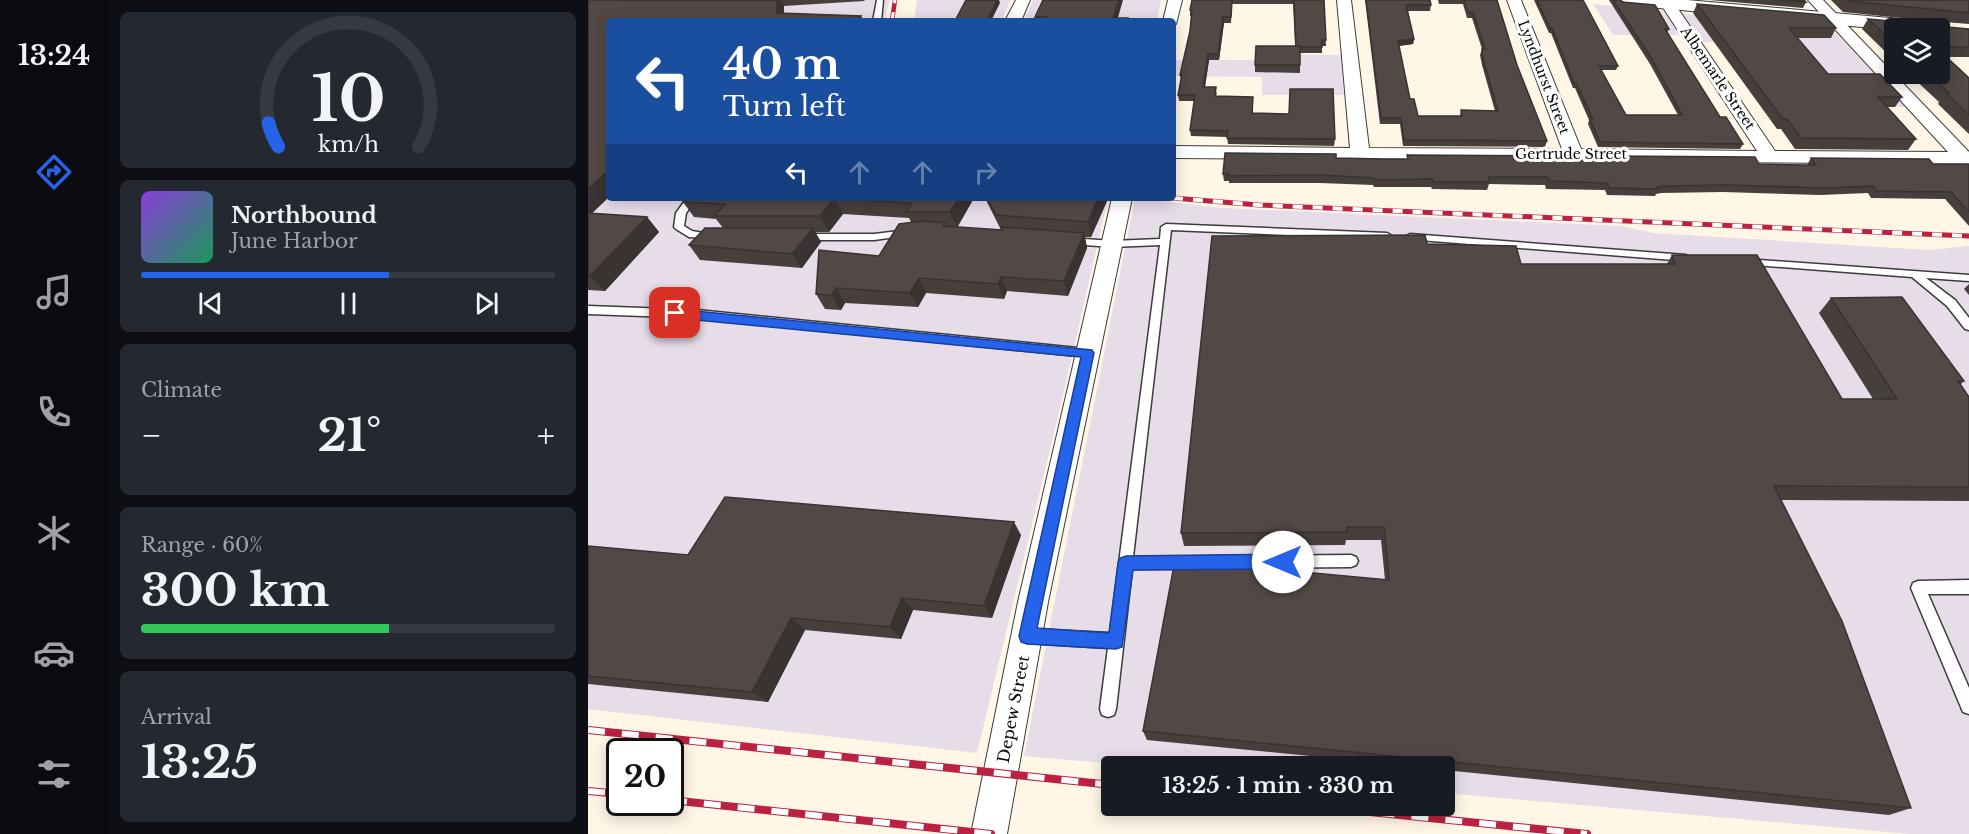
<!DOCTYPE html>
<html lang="en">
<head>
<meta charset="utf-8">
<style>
	:root { --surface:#171b24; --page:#242831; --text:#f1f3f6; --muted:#9ea1a6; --line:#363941; --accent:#2563eb }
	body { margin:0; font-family:"Libre Baskerville",serif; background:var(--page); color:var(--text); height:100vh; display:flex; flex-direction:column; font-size:22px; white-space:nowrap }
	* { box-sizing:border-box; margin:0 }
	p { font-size:20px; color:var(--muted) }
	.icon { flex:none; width:33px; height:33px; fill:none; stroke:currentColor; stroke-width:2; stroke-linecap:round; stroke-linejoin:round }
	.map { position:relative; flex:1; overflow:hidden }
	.side { display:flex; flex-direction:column; gap:12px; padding:12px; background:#0d0f14; width:480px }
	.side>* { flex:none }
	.banner { position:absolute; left:18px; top:18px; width:570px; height:183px; border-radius:6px; box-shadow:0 3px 15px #0003; background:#1a4fa0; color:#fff; overflow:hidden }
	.controls { position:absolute; left:1296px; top:18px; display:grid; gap:12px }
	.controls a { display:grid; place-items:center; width:66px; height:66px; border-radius:6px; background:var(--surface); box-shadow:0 3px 15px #0003; font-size:30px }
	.speed { position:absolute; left:18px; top:738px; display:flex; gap:12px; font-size:30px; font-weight:700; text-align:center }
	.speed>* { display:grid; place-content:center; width:78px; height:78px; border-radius:50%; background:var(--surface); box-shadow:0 3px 15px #0003; line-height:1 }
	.speed .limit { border:3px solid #111; border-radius:9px; background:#fff; color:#111 }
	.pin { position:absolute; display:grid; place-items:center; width:51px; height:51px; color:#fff; margin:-26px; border-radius:12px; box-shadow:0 3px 9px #0006 }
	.me { position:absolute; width:66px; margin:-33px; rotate:270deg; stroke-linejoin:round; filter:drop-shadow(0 0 4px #0008) }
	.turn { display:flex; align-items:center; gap:21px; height:126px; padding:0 18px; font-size:27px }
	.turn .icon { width:78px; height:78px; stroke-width:2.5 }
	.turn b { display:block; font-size:42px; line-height:51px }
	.lanes { display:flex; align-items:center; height:57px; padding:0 18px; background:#0003; justify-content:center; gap:30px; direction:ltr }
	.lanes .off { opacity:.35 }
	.big { font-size:45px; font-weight:800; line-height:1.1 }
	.side .widget { flex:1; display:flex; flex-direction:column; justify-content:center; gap:9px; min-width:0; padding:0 21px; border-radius:9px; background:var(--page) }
	.side .dial { align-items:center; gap:0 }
	.dial svg { height:156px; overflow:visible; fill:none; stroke:var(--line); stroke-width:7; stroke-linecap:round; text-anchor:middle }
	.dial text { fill:var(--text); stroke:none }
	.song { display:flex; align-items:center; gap:18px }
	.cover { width:72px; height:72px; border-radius:9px; background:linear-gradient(135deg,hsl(270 70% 55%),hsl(150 70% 35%)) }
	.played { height:6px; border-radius:3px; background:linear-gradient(90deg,var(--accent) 60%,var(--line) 60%) }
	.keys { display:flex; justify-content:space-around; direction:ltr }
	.heat { display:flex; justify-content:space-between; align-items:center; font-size:33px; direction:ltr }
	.charge { height:9px; border-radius:4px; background:linear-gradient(90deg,#34c759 60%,var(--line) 0) }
	.trip { position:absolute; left:513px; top:756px; width:354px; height:60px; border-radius:6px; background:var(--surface); box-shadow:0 3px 15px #0003; font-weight:800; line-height:60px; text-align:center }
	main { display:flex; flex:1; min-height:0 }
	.tabs { display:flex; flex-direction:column; width:108px; justify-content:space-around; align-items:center; background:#090b0e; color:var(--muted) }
	.tabs .icon { width:42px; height:42px }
	.tabs .active { color:var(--accent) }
	.tabs b { font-size:27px; color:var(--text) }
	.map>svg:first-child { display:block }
	.industrial { fill:#e6dde9 }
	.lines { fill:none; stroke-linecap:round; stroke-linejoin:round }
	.service-casing { stroke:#3c3c3c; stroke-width:3 }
	.minor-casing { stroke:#3c3c3c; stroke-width:2 }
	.tertiary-casing { stroke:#3c3c3c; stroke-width:2 }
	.service { fill:#fff; fill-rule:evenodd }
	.minor { fill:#fff; fill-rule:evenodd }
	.tertiary { fill:#fff; fill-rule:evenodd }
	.rail-far2-casing { stroke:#ba2142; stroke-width:4.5 }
	.rail-far1-casing { stroke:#ba2142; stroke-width:5 }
	.rail-casing { stroke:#ba2142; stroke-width:8 }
	.rail-far2 { stroke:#fff; stroke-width:3; stroke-dasharray:9; stroke-linecap:butt }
	.rail-far1 { stroke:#fff; stroke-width:4; stroke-dasharray:10; stroke-linecap:butt }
	.rail { stroke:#fff; stroke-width:6; stroke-dasharray:17; stroke-linecap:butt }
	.wall { fill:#473f3c }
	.shaded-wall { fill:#393331 }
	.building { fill:#524946; stroke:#393331; stroke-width:1.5 }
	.route { fill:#2563eb; stroke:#184099; stroke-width:1.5 }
	.labels { text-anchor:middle; stroke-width:6; stroke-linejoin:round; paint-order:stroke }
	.far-street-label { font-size:14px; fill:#090909; stroke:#fff }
	.street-label { font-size:16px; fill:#090909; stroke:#fff }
</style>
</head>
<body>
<main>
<nav class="tabs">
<b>13:24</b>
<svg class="icon active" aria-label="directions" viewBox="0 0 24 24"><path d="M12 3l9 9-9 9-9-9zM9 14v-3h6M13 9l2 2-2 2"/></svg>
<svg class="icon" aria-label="music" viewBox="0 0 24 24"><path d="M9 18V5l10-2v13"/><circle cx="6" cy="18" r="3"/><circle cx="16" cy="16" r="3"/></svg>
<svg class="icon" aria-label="phone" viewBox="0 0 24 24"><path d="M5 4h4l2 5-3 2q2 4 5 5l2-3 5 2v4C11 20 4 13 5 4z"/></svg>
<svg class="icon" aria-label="climate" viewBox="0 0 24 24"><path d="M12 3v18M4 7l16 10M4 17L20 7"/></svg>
<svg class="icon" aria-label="car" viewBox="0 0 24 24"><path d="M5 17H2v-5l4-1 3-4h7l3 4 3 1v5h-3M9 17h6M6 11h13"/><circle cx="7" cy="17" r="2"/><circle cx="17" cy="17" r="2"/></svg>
<svg class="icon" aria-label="filters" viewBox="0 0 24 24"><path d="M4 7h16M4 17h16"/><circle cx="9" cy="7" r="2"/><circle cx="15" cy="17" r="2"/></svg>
</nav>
<section class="side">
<div class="widget dial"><svg viewBox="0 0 100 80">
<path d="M14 69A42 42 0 1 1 86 69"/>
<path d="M14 69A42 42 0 0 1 9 57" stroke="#2563eb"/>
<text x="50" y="56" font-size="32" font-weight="700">10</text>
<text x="50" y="72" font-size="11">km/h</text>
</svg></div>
<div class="widget">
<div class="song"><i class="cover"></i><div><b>Northbound</b><p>June Harbor</p></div></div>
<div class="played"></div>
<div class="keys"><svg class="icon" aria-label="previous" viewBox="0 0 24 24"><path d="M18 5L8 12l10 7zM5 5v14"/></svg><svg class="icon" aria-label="pause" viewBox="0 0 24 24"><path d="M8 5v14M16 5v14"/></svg><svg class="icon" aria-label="next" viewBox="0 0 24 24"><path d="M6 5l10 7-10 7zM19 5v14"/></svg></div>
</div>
<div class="widget"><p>Climate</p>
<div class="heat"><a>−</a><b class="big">21°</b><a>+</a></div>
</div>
<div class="widget"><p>Range · 60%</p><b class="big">300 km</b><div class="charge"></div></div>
<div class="widget"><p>Arrival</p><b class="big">13:25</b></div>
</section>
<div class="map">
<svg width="1381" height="834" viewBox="0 0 1381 834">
	<rect width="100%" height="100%" fill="#fff6e6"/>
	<g class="industrial">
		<path d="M0 0H302L296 21H21V198H520L477 387 389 753 0 709Z"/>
		<path d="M329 0H423L413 21H326Z"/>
		<path d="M445 0H573L569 21H436Z"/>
		<path d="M1005 4 1131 17 1149 42H1115L1090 35H1025Z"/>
		<path d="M1146 18 1243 28 1318 107 1217 108Z"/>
		<path d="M669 54 753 55 756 95H674V77L585 76 587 60H668Z"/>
		<path d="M547 198 635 208 1034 226 1065 233 1340 250 1381 246V834H1322L857 793 856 766H551L436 756Z"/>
	</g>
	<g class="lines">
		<g class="service-casing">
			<g id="service">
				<path d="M289 0H295L293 21H285Z"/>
				<path d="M99 198H109L98 213 96 226 104 231 127 235V239L101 237 88 229 86 227 88 213Z"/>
				<path d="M578 224 799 233 804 236 799 239 583 230 545 557 763 555 768 557 770 561 768 565 763 567 544 569 528 709 526 715 520 717 514 715 512 709 520 648 440 643 435 641 433 636 435 631 440 629 522 633 572 245 524 247 483 244 478 241 483 238 524 241 572 239 573 227Z"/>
				<path d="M319 230 324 233 322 235 286 240H216L211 237 216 234H286Z"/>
				<path d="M822 234 1098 255 1103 258 1098 261 819 239 817 237Z"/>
				<path d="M1157 259 1381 275V281L1338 278 1367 300 1381 318V330L1377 329 1359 306 1324 277 1153 264V260Z"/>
				<path d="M0 306 109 310 500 349 506 353 500 357 109 318 0 314Z"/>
				<path d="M1381 580V594H1340L1381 688V714L1375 712 1323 588 1325 583 1330 581Z"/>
			</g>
		</g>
		<g class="minor-casing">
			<g id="minor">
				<path d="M428 0H442L433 21H417Z"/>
				<path d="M580 0H594L588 24 585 25V21H575Z"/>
				<path d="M749 0H763L781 148 974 149 919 0H933L993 149 1169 151 1070 0H1084L1187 151 1360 152 1220 0H1235L1381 152V164L585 158V146L762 148Z"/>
				<path d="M524 198H544L460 602 419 834H383L430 602Z"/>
			</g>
		</g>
		<g class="tertiary-casing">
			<path id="tertiary" d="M1030 0H1099L1347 22 1354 24 1356 28 1352 33V28L1306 30 1039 5 1033 4Z"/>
		</g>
		<use href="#service" class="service"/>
		<use href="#minor" class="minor"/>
		<use href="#tertiary" class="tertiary"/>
		<g class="rail-far2-casing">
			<path id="rail-far2" d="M304 21 307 0"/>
		</g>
		<g class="rail-far1-casing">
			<path id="rail-far1" d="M585 198 671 205 1381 236"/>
		</g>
		<g class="rail-casing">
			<g id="rail">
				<path d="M0 730 524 785"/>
				<path d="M0 791 32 794"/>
				<path d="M82 800 403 834"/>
				<path d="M722 806 999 834"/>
			</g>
		</g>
		<use href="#rail-far2" class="rail-far2"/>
		<use href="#rail-far1" class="rail-far1"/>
		<use href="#rail" class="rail"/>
	</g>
	<g class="wall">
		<path d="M0 0H277L276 1 196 6V13L273 16 275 21H21V197L4 213 59 217 71 232 17 291 0 290Z"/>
		<path d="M604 0H736L738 46H734V53H712V73L667 72V65L707 46 705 4H644L643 23H636L631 60H621L617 87 629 93 628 96 665 97V113L747 139 746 146 640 144 639 137 603 136 602 130 607 101H591L590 95 593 81 592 75 602 31 603 16H602V10Z"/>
		<path d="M777 0H842L843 5 842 11H820L826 39 825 44 811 46 822 99 830 116H872L873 110 907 111 894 65 892 55 894 49 884 18H879L875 4H851L850 0H909L929 65 959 141 957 147 815 146 812 124H792Z"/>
		<path d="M946 0H995L1030 66 1028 70H1013L1038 115H1090L1062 64 1021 0H1033L1081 29 1079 33 1132 117 1155 144 1152 149 1010 147 1000 124 1001 120 987 88H985L963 33H961Z"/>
		<path d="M1121 0H1216L1218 2 1215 8Z"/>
		<path d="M1243 0H1381V24L1357 22 1359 27 1381 29V57H1358L1381 78V134L1350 104 1351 102 1321 74H1352V28H1306V60L1274 29 1280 19 1313 22 1343 21 1255 12Z"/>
		<path d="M1109 4 1248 28 1243 38H1209L1240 74 1314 97 1307 107H1299L1328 139 1320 150 1207 149 1193 129H1189L1105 13Z"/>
		<path d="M447 17 530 18 540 21H448Z"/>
		<path d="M819 155 966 160H1019L1021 156 1171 164 1219 165 1223 158 1345 164H1381V226L1357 199 1283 198 1280 193 1232 195 1135 192 1073 193 1068 194 1067 196 1019 195 1017 190 958 189 957 185 901 184 899 190 844 189 843 187H786L785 185 732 183H641V181H636L635 174 748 158 819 159Z"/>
		<path d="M99 198H386L369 227 413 230 397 198H518L519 201 503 237H497L499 248 480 296 419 291 416 299 338 293 330 307 257 303 253 310 237 309 228 294 291 256 323 222 321 218 255 214 241 232H227L233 242 214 268 112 260 101 245 135 228 128 219 106 217 95 202Z"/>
		<path d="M839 244 933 264H1079L1084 255 1254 399H1285L1231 313 1243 298 1376 381 1372 385 1381 397V501L1193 500 1323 808 1301 815 856 770V766H823L559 740 555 731 797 580 793 540H758L757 545 596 546 593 533Z"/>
		<path d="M1381 284V295L1376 289Z"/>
		<path d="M433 535 404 618 325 610 313 639 217 630 180 702 0 684V546L100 555Z"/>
	</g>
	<g class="shaded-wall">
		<path d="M189 0H193L196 6V21L189 13Z"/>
		<path d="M409 0H411L412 3 403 21H399Z"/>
		<path d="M531 0H535L529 21 525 18Z"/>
		<path d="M273 16 275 21H269Z"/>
		<path d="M635 17 636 23 631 60 630 54Z"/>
		<path d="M826 39 825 44 809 46 810 41Z"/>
		<path d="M620 54 621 60 616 93 615 87Z"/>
		<path d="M21 170V197L0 217V189Z"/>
		<path d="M371 198H386L369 228 362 212Z"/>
		<path d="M510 198H518L519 201 503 237 500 222Z"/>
		<path d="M246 199 255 214 241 232 232 216Z"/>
		<path d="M59 217 71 232 17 291 2 276Z"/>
		<path d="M225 228 233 242 214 268 204 254Z"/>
		<path d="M496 233 499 248 480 296 476 281Z"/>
		<path d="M413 277 419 291 416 299 410 284Z"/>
		<path d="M331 278 338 293 330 307 322 293Z"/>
		<path d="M248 288 257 303 253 310 244 295Z"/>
		<path d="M426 522 433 535 404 618 396 606Z"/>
		<path d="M314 598 325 610 313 639 302 627Z"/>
		<path d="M203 618 217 630 180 702 164 692Z"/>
	</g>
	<g class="building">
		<path d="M0 0H189V13L273 16 269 21H21V170L0 189Z"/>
		<path d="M378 0H409L399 21H367Z"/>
		<path d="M455 0H531L525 18H540L539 21H457L459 17H447Z"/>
		<path d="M604 0H644L643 17H635L630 54H620L615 87H628L627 96 665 97 664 113 701 114 702 89H745L747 139 639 138 640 131 602 130 607 95H590L594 75H592L602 31 604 11 602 10Z"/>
		<path d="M706 0H736L738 40H734V47H712V46H708Z"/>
		<path d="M778 0H842L843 5H818L826 39 810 41 822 99H826L830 116H874L873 110 910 111 895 59 894 49H897L885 12H880L876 0H909L929 65 959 141 816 140 813 118H793Z"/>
		<path d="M949 0H995L1030 66H1011L1038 115H1094L1064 59 1025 0H1033L1034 2 1067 5 1081 29H1077L1132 117H1138L1155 144 1012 142 1002 119H1005L988 83H986L964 28H962Z"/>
		<path d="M1189 0H1216L1218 2Z"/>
		<path d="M1260 0H1381V13L1261 1Z"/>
		<path d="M1109 4 1236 15 1248 28H1201L1240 74H1292L1314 97H1290L1328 139 1213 138 1199 119H1195Z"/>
		<path d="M1280 19 1313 22 1357 20 1359 27 1381 29V47H1352V28H1306V43Z"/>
		<path d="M668 46H712V65H667Z"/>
		<path d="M1352 51 1381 78V115L1358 93H1361L1340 74H1352Z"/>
		<path d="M637 153 748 154V158L796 159H820L819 155 965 156 966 160H1023L1021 156 1167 157 1171 164 1213 165H1228L1223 158 1341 159 1345 164H1381V212L1363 192 1288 191 1285 186 1237 188 1139 185 1077 186 1069 187 1070 189 1021 188 1020 183 961 181 959 177H901V182H845V179L786 180V178L732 175 640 176 641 174H635Z"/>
		<path d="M99 198H371L362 212H318L324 203 246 199 232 216H126L137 204 95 202Z"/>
		<path d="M399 198H510L500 222 408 215Z"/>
		<path d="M0 213 59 217 2 276 0 275Z"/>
		<path d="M334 221 357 223 355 226 415 230 413 227 496 233 476 281 413 277 410 284 331 278 322 293 248 288 244 295 228 294 231 250 291 256 311 224Z"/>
		<path d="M117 228H225L204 254 101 245Z"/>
		<path d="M837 235 839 244 928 246 933 264H1087L1084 255H1169L1254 399H1309L1243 298 1314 297 1376 381H1370L1381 397V487L1186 486 1254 621 1323 808 555 731 587 560 801 580 796 527H759V532L593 533 624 236Z"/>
		<path d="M137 497 426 522 396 606 314 598 302 627 203 618 164 692 0 676V546L100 555Z"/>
	</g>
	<path class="route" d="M87 309 504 350 506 353 449 628 521 633 530 563 532 558 538 556 695 554 701 557 703 562 701 567 695 569 545 570 534 647 528 649 439 644 433 642 431 636 493 357 87 318 81 313Z"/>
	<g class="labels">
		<g class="far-street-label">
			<text transform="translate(956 77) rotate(69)" y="5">Lyndhurst Street</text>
			<text transform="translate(1130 78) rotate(56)" y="5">Albemarle Street</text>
			<text x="983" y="159">Gertrude Street</text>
		</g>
		<g class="street-label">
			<text transform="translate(425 709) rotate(-79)" y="6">Depew Street</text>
		</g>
	</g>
</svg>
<div class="controls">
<a><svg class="icon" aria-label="layers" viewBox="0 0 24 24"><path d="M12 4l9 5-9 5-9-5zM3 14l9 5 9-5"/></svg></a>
</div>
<div class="speed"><div class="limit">20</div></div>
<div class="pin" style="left:87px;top:313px;background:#d93025"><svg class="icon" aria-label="arrive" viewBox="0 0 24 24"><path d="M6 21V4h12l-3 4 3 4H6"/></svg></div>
<svg class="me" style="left:695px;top:562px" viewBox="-20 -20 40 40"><circle r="19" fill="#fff"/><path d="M0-13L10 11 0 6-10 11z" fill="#2563eb"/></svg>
<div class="trip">13:25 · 1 min · 330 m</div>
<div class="banner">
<div class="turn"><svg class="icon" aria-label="left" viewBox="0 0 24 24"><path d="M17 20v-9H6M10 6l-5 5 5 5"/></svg><div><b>40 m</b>Turn left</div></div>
<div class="lanes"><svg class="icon" aria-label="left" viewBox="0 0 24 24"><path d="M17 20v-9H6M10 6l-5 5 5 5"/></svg><svg class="icon off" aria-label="ahead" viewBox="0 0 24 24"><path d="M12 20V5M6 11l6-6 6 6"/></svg><svg class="icon off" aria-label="ahead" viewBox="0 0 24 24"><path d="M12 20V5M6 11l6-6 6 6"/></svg><svg class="icon off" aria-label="right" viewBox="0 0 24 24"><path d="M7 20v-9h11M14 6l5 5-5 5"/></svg></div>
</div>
</div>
</main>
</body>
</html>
